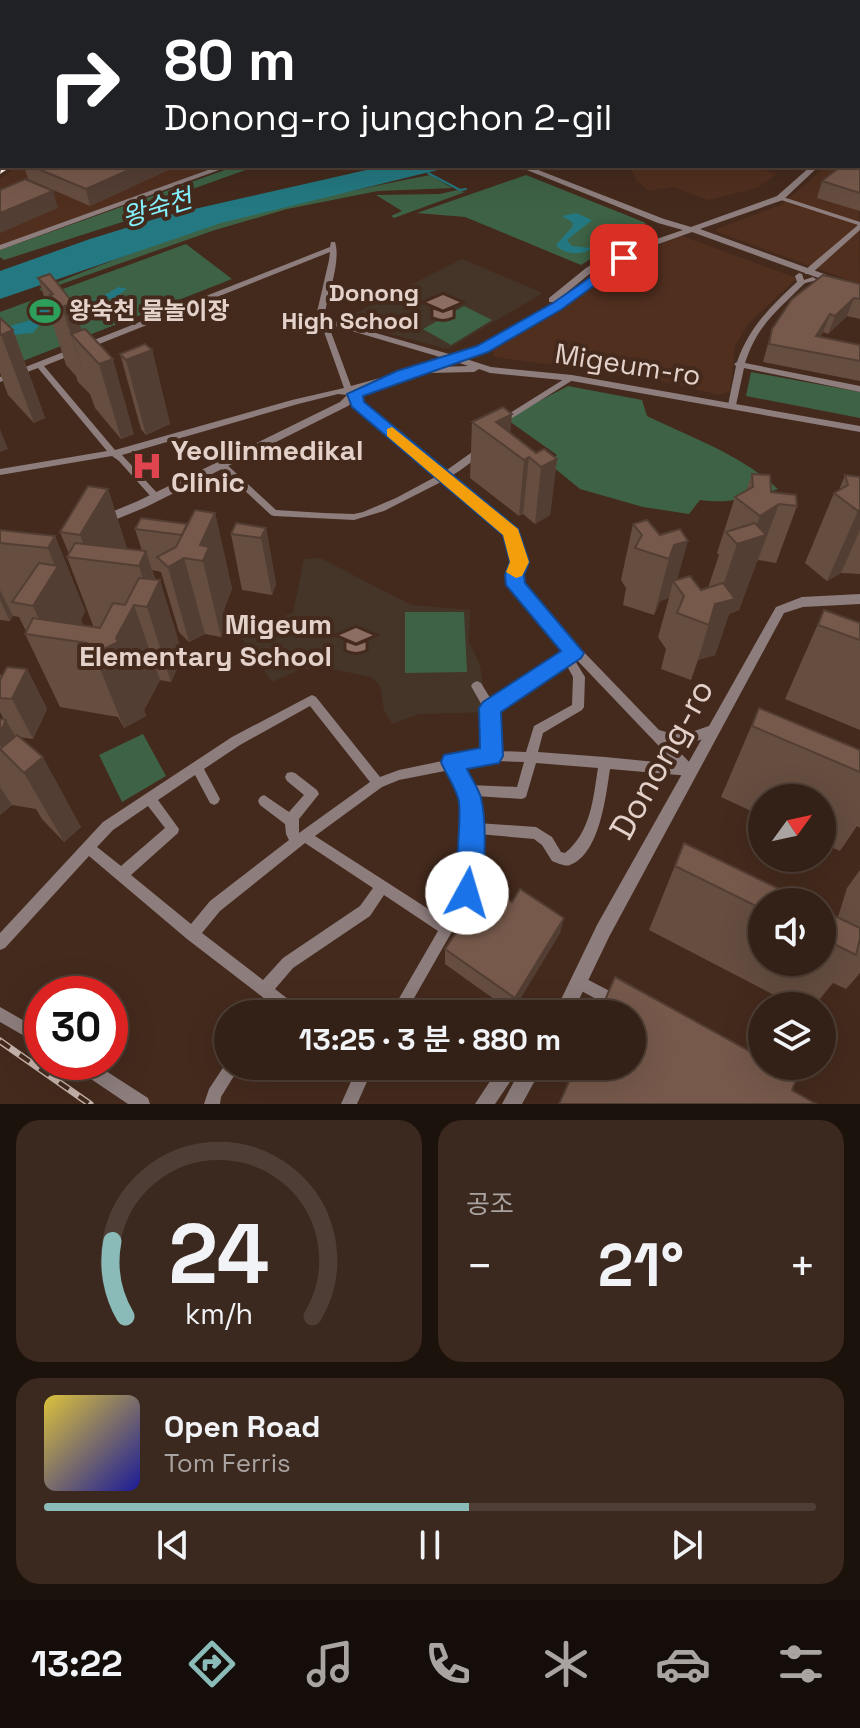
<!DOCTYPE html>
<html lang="ko">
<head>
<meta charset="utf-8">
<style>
	:root { --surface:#332016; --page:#3b281f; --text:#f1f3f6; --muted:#a9a3a1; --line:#4e3e35; --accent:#8bbbb9 }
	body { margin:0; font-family:"Space Grotesk","Noto Sans KR",sans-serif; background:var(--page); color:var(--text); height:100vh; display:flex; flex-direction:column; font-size:30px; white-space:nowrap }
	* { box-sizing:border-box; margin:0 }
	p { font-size:26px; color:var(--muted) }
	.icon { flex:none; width:44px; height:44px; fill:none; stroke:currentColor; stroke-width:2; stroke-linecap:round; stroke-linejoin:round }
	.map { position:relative; height:1104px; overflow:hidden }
	.side { display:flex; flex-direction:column; gap:16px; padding:16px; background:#1c120c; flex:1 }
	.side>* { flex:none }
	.top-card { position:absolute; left:0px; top:0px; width:860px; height:168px; box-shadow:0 8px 32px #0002,0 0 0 2px var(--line); background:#202124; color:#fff; overflow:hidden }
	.needle { width:52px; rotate:57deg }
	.buttons { position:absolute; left:748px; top:784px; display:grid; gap:16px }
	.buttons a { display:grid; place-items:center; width:88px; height:88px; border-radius:50%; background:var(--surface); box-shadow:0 8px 32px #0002,0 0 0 2px var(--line); font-size:40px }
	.speed { position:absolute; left:24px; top:976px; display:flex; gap:16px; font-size:40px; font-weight:700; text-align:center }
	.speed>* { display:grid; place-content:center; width:104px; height:104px; border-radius:50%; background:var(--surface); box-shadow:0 8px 32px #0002,0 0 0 2px var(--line); line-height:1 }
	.speed .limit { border:12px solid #d22; background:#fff; color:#111 }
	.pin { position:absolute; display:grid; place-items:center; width:68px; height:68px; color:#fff; margin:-34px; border-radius:16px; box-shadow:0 4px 12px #0006 }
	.me { position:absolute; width:88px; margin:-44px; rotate:6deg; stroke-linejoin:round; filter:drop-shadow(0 0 6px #0008) }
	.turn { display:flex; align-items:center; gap:28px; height:168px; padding:0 32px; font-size:36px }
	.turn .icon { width:104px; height:104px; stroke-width:2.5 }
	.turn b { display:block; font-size:56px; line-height:68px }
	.big { font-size:60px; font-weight:600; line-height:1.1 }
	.side .widget { flex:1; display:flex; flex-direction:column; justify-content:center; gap:12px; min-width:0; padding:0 28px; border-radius:24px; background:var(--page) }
	.side .dial { align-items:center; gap:0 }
	.dial svg { height:208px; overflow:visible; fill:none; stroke:var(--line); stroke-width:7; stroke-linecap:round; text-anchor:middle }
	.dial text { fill:var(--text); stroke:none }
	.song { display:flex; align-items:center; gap:24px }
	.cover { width:96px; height:96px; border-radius:12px; background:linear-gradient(135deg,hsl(50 70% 55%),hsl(240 70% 35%)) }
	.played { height:8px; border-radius:4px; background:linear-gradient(90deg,var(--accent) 55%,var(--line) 55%) }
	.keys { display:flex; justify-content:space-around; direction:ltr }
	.heat { display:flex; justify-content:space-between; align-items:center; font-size:44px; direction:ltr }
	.side .tiles { flex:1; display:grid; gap:16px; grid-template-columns:1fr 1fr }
	.widget:last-child { grid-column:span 2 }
	.trip { position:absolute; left:214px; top:1000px; width:432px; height:80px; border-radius:40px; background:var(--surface); box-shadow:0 8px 32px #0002,0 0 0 2px var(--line); font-weight:600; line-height:80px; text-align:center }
	.tab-bar { display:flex; height:128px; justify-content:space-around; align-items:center; background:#140d09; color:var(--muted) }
	.tab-bar .icon { width:56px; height:56px }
	.tab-bar .current { color:var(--accent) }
	.tab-bar b { font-size:36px; color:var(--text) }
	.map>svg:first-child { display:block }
	.built { fill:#502f1f }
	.education { fill:#443528 }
	.green { fill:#3e6245 }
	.water { fill:#247881 }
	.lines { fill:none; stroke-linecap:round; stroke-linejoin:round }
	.stream { stroke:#247881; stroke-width:2 }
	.minor { fill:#8d7d7d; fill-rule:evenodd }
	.tertiary { fill:#8d7d7d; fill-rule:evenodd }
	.trunk { fill:#f4dcda; fill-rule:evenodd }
	.motorway { fill:#feeeed; fill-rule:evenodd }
	.rail-casing { stroke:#c7b4ac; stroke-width:7 }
	.rail { stroke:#442a1d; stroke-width:4; stroke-dasharray:12; stroke-linecap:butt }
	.wall { fill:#654d40 }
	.shaded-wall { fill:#533e34 }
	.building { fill:#76594b; stroke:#533e34; stroke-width:2 }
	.route { fill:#1a73e8; stroke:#114b97; stroke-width:2 }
	.slow { fill:#f59e0b }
	.labels { text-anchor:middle; stroke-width:8; stroke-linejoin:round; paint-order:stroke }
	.far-poi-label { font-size:24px; font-weight:bold; fill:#e3d1ca; stroke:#442a1d; text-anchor:end }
	.far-water-label { font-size:26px; font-style:italic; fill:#84f2ff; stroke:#442a1d }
	.street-label { font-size:28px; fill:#e3d1ca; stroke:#442a1d }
	.poi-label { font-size:28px; font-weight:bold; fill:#e3d1ca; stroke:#442a1d; text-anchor:start }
	.near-street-label { font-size:34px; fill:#e3d1ca; stroke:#442a1d }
</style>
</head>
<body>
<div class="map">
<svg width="860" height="1104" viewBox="0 0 860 1104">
	<rect width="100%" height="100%" fill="#442a1d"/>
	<g class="built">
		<path d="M858 136 860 284 717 232 716 229 781 205 826 166H858Z"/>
		<path d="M18 166H218L0 246V179Z"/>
		<path d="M630 166H764L760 169 777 174 757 188 708 200 673 187 649 191 637 181Z"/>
		<path d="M682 236 797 278 748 324 735 346 730 391 720 395 655 380 495 357 492 350 536 325 615 267 645 250Z"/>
	</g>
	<g class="education">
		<path d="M462 259 543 293 448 349 340 321Z"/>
		<path d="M320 558 411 605 470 610 469 642 480 665 484 691 494 702V712L419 714 392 724 384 710 380 685 371 677 332 669H301L272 682 242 639 253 626 293 613 304 559Z"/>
	</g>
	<g class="green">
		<path d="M236 166H257L184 192 194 199 4 260 0 257V250Z"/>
		<path d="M430 175 452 188 378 191 287 209 212 231 42 291 39 289C85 272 130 253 175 237 258 208 345 192 430 175Z"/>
		<path d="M526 175 646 223 581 265 465 217 417 213Z"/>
		<path d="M457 190 465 192 394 218 391 216 402 211 376 195 440 194Z"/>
		<path d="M186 244 232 279 0 370V312Z"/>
		<path d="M464 306 492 320 451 345 423 329Z"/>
		<path d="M751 372 860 392V418L746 396Z"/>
		<path d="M568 386 642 400 647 416C692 438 740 454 778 489 751 498 728 504 700 500L689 514 643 507 580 489 547 462 557 455 509 421 520 411Z"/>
		<path d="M405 612H464L467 672 405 673Z"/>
		<path d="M143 734 166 776 122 802 99 755Z"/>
	</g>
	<g class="water">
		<path d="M384 166H454L221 223 0 299V271L90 239 168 215Z"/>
		<path d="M576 213 592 220 567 240 572 246 592 248C583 256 564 255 556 245L573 226 572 222 562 216Z"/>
		<path d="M119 287 127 289 117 296 125 304 112 316 96 312 115 303 114 299 106 298 86 312 48 314 33 333 12 335 10 326 34 319 33 312 50 304 86 305Z"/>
	</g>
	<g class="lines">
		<path class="stream" d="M428 173 460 190 466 189"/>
		<g class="minor">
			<path d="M780 196 860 222V230L811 274H805V270L858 225 778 199 777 198Z"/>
			<path d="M331 242H335C341 260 329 292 325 312L327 319 456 356 457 358 453 360H450L328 324 351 386 398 373 402 375 401 377 354 391 358 394 357 396 360 402 444 472 475 450H481L482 452C473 462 462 469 450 477L515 531 524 558V566L521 580 525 591 659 730C682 737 692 732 714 724L718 725 720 729 718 733C703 739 689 745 672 744L694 767 696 771 694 775 690 776 610 769C606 795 600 854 570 865 565 867 558 863 552 861L542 845 534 839 478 834 479 849 474 893 405 1014H390L438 931 384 895 370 916 293 968 275 989 301 1009 303 1014H284L276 1008 274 1014H259L265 999 187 939 89 856 5 948 0 950V933L103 822 232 737 308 697 312 695 316 697 380 777 399 770 447 760 452 757 456 758 486 752 484 709 471 686 473 683 477 681 481 683 492 701 569 651 517 597 511 583 514 558 507 534 443 481 384 511 354 520 274 516 271 515 216 464 218 462H224L276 510 324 513 354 514 363 512 396 498 437 476 354 406 348 395 338 394 298 404 122 455 159 495 161 497 159 499H153L119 461 112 456 0 475V469L107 451 38 368 0 382V377L330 247ZM330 252 329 260 317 312 344 388 292 400 115 450 44 366ZM575 658 676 764 605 757 538 752 543 733 582 710 584 707 585 677 574 659ZM566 664 573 677 572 705 534 726 526 752 498 751 496 710ZM310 706 370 782 299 833V819L319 794 317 790 295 773 291 772 287 773 285 777 287 781 304 795 289 812 264 795 260 797 258 801 260 805 285 824 286 834 289 840 210 901 191 924 131 875 178 833 179 829 158 800 195 775 210 803 214 805 218 803 220 799 204 769 240 745ZM492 761 524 762 517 787 470 785 461 768ZM536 763 598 768C593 799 591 832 565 853L561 852 552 837 536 827 477 823 475 796 522 799 526 797ZM450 770 464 798 465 849 460 891 444 919 315 836 382 787 399 780ZM148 806 165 828 121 866 97 847 113 830ZM305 843 373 888 360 906 283 958 263 980 202 933 220 911Z"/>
			<path d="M798 281 805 283C777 311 758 324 745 363L860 386V392L744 368 736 405 735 407H729L728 405 736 366 734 364 737 362C749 327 772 305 798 281Z"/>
			<path d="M569 376H572L576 378 506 422 503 423 499 420Z"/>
			<path d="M579 975 621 997 623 1002 621 1007 616 1009 611 1007 574 987 572 982 574 977Z"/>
			<path d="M0 1007 42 1031V1046L0 1022Z"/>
			<path d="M228 1060V1066H240L221 1097 220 1104H204L209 1089Z"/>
			<path d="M70 1062H92L148 1098 150 1104H128L73 1067Z"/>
			<path d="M358 1066H374L357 1104H341Z"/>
		</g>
		<g class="tertiary">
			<path d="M3 0H15L1 3Z"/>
			<rect x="0" y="49" width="2" height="4"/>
			<rect x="858" y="116" width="2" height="6"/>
			<path d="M219 166H230L0 250V245Z"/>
			<path d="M517 166H528L664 219 691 227 777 196 811 166H819L783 200 700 229 860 287V293L692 232 642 250 538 323 485 351 463 358 491 367 572 375 860 426V432L572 381 490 373 479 369 474 372 429 373 425 371 358 396 348 406 146 507 105 524H97L95 521 97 518 138 501 340 402 350 392 399 373 479 347 532 319 636 246 683 230 658 223ZM454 361 468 366 437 367Z"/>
			<path d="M626 244 633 246 592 272 555 302H549V298L586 268Z"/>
			<path d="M799 273 802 274 804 280 813 277 817 280 798 285 795 276Z"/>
			<path d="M860 594V604L803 607 784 613 609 937 572 1014H554L597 925 776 607 802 597Z"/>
			<path d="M500 1066H543L522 1104H502L518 1074 514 1076 495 1104H475Z"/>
		</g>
		<g class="trunk">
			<rect x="858" y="88" width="2" height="6"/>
			<path d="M858 99 860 100V106L858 105Z"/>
		</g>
		<g class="motorway">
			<path d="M293 0H301L292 2Z"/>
			<path d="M472 0H480L471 2Z"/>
			<path d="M492 0H501L503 2H494Z"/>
			<path d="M2 164V166H12L0 174Z"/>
		</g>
		<g class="rail-casing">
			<path id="rail" d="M0 1041 90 1104"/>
		</g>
		<use href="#rail" class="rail"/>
	</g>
	<g class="wall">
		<path d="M524 0H560L556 2H532Z"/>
		<path d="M813 0H860V26L858 25V2H816Z"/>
		<path d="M860 150V211L817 198 822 181Z"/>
		<path d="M24 166H177L90 206 28 179Z"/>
		<path d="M50 274 82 330 85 329 134 434 121 439 95 408 90 394 78 382 76 376 66 365 38 278Z"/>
		<path d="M860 284V319L847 316 828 334 823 332 820 337 860 345V381L763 362 772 329Z"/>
		<path d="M0 318 13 330 45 418 34 423 8 395 0 373Z"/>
		<path d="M152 350 170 424 146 435 141 429 120 354Z"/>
		<path d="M472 422 511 433 536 453 557 459 550 515 535 524 523 514 519 516 470 478Z"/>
		<path d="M752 474 771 492 797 506 776 563 759 560 756 562 739 610 729 614 715 655 698 660 691 680 661 669 666 649 658 637 669 598 660 601 654 615 623 605 626 588 621 580 633 524 660 535 677 580 701 590 708 588 719 555 717 553 735 497 746 491Z"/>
		<path d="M845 475 860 477V574L841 573 827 581 805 563 834 493 839 490Z"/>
		<path d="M108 489 127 549 142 551 135 529 187 524 215 513 232 589 224 609 227 622 221 637 205 634 189 642 179 632 161 572 152 570 183 655 171 682 160 680 144 710 146 716 124 728 118 717 60 707 25 634 26 631 19 617 13 616 10 621 0 620V530L55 536 85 611 81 620 83 626 94 628 67 557 69 554 60 532Z"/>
		<path d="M266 528 276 584 272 595 242 590 231 534Z"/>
		<path d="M824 610 860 623V730L785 699Z"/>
		<path d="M27 669 47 709 33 739 19 737 81 827 64 842 42 819 36 809 12 805 0 815V719L4 720 0 712V674L2 677Z"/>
		<path d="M759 708 860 750V828L857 826 840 851 822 843V798H762V816L721 797Z"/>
		<path d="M684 843 762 902V962H822V910L838 917 847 888 860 870V973L846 989 833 983 814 1006H795L649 930Z"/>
		<path d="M560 933 512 1012 445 964V949Z"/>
	</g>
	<g class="shaded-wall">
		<path d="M251 0H266L264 2H248Z"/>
		<path d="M138 166H177L90 206 86 189Z"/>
		<path d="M53 191 58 208 0 233V213Z"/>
		<path d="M854 298 847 316 828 334 835 316Z"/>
		<path d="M73 303 89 353 71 334 90 395 62 307Z"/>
		<path d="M830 314 823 332 810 355 816 336Z"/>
		<path d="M13 330 45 418 34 423 1 335Z"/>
		<path d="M152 350 170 424 146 435 126 360Z"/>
		<path d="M113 359 134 434 121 439 99 364Z"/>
		<path d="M512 414 509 449 496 422Z"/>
		<path d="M0 429 8 449 0 452Z"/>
		<path d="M529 457 523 514 519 516 524 460Z"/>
		<path d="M557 459 550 515 535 524 541 467Z"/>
		<path d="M108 489 132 564 90 560 80 535Z"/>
		<path d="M779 504 739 610 729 614 715 655 698 660 715 604H717L737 544 752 539 760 516Z"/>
		<path d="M860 510V530L841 573 827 581 858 511Z"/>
		<path d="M215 513 232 589 224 609 227 622 221 637 203 561 194 536Z"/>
		<path d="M266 528 276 584 272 595 261 538Z"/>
		<path d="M55 536 85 611 81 620 89 641 47 637 33 606 56 569 48 548Z"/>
		<path d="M688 541 676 584 673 581 669 598 660 601 654 615 669 559 674 545Z"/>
		<path d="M146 551 157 587 160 580 183 655 171 682 147 607 150 601 139 566Z"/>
		<path d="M184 558 205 634 189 642 168 567Z"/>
		<path d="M0 590 13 616 10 621 0 600Z"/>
		<path d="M134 605 160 680 144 710 146 716 124 728 94 654 116 638Z"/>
		<path d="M27 669 47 709 33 739 12 699Z"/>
		<path d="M6 720 32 766 43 757 81 827 64 842 24 773 6 754 0 745V733Z"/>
		<path d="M0 787 12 805 0 815Z"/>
		<path d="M564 918 560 933 512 1012 515 998Z"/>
	</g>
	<g class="building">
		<path d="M23 0H102L107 2H27Z"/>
		<path d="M220 0H251L248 2H217Z"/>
		<path d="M860 150V193L822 181 841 166H858V152Z"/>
		<path d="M31 166H138L86 189Z"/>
		<path d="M25 179 53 191 0 213V190Z"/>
		<path d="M50 274 73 303 62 307 50 295 53 294 38 278Z"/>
		<path d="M823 275 860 284V299L854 298 835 316 830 314 816 336 860 345V361L769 344 772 329 792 299Z"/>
		<path d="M0 318 13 330 1 335 0 333Z"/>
		<path d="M85 329 113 359 99 364 71 334Z"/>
		<path d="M145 344 152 350 126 360 120 354Z"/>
		<path d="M503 407 512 414 496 422 536 453 544 449 557 459 541 467 529 457 524 460 472 422Z"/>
		<path d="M752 474 770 475 771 492 796 495 797 506 779 504 760 516 735 497 753 487Z"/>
		<path d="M845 475 860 477V510L858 511 834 493 848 485Z"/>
		<path d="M88 486 108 489 80 535 60 532Z"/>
		<path d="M195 510 215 513 200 545 209 547 203 561 184 558 168 567 157 557 176 547Z"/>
		<path d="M141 518 187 524 182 535 135 529Z"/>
		<path d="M647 520 660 535 680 529 688 541 674 545 669 559 635 548 642 535 633 524Z"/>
		<path d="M236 523 266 528 261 538 231 534Z"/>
		<path d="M755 523 766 535 737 544 726 532Z"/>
		<path d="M0 530 55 536 48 548 0 543Z"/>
		<path d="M75 543 146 551 139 566 67 557Z"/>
		<path d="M39 563 58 566 33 606 12 602Z"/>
		<path d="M690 576 701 590 723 583 735 599 715 604 709 625 677 613 684 596 673 581Z"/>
		<path d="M139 578 160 580 147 607 134 605 116 638 118 642 94 654 87 643 25 634 33 618 100 628 113 603 125 605Z"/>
		<path d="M824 610 860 623V640L818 625Z"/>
		<path d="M7 667 27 669 12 699 0 698V680Z"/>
		<path d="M759 708 860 750V772L752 726Z"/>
		<path d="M0 719 6 720 0 733Z"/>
		<path d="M17 735 43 757 24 773 0 749Z"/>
		<path d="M684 843 806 902H762V909L675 866Z"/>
		<path d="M488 886 512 902 520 889 564 918 515 998 445 949Z"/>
		<path d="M822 910 860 928V938L856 955 822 938Z"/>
		<path d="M615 977 762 1058V1066H777L797 1077 792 1090 816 1104H559L576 1066H632V1014H599Z"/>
	</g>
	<path class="route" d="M624 254 631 258 629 260 562 309 488 352 363 396 364 402 518 529 529 562 524 575 525 583 584 653 581 658 501 712 503 756 499 763 467 769C471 778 479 789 481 798 487 823 486 879 476 902L467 905 459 902C452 885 462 827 459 802 457 789 446 774 441 762L444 755 480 748 479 708 483 702 561 651 506 585 505 575 510 562 503 535 352 407 347 394 397 371 477 346 553 303Z"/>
	<path class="slow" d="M392 427 518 529 529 562 522 576 516 578 506 572 510 562 503 535 387 436V429Z"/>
	<defs>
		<g id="school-bare" transform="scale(2.4)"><path d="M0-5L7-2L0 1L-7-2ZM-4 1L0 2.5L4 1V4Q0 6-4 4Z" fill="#8d6e63" stroke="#442a1d" stroke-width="2.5" paint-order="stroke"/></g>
		<g id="stadium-bare" transform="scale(2.4)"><path d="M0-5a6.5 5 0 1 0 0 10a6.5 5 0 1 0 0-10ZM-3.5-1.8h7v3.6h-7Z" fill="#2e9e5b" stroke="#442a1d" stroke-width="2.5" paint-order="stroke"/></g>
		<g id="hospital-bare" transform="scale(2.4)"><path d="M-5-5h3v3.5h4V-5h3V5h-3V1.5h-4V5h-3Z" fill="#e0444e" stroke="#442a1d" stroke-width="2.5" paint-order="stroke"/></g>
	</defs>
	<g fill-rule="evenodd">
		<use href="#school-bare" x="443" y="307"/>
		<use href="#stadium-bare" x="45" y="311"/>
		<use href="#hospital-bare" x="147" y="466"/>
		<use href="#school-bare" x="356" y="640"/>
	</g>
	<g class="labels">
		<g class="far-poi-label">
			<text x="419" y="301">Donong<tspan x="419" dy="28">High School</tspan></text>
			<text x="69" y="319" text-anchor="start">왕숙천 물놀이장</text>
		</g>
		<g class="far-water-label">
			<text transform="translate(157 208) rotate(-17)" y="9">왕숙천</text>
		</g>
		<g class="street-label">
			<text transform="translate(628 364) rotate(9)" y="10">Migeum-ro</text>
		</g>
		<g class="poi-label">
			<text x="171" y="460">Yeollinmedikal<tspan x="171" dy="32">Clinic</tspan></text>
			<text x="332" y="634" text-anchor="end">Migeum<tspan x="332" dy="32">Elementary School</tspan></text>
		</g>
		<g class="near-street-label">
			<text transform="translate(661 759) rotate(-61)" y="12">Donong-ro</text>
		</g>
	</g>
</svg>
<div class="buttons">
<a><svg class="needle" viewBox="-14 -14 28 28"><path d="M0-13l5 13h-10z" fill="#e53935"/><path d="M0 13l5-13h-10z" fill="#a9a3a1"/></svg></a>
<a><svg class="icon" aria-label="sound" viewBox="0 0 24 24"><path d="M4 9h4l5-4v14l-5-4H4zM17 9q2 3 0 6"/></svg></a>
<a><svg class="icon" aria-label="layers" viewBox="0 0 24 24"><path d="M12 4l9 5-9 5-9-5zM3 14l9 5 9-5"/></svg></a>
</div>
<div class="speed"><div class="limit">30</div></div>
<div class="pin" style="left:624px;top:258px;background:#d93025"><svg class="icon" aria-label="arrive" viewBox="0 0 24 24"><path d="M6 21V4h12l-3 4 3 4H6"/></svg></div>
<svg class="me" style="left:467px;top:893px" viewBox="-20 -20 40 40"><circle r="19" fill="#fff"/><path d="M0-13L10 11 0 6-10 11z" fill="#1a73e8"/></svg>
<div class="trip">13:25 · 3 분 · 880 m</div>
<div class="top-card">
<div class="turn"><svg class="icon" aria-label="right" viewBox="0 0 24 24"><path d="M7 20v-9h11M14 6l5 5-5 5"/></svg><div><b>80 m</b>Donong-ro jungchon 2-gil</div></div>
</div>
</div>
<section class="side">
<div class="tiles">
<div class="widget dial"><svg viewBox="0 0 100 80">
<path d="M14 69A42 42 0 1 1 86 69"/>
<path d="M14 69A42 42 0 0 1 9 40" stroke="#8bbbb9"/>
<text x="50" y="56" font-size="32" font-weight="700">24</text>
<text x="50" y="72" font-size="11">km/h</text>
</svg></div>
<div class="widget"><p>공조</p>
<div class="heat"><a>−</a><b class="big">21°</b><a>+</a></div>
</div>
<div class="widget">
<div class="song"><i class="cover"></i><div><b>Open Road</b><p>Tom Ferris</p></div></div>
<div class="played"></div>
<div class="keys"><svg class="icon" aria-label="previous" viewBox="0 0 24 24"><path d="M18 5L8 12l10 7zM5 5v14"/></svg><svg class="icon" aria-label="pause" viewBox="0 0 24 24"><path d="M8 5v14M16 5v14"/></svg><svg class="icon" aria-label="next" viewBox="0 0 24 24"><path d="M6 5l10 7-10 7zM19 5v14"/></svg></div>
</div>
</div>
</section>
<nav class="tab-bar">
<b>13:22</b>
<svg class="icon current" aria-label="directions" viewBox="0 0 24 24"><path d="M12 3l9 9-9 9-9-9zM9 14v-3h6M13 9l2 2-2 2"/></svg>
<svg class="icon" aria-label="music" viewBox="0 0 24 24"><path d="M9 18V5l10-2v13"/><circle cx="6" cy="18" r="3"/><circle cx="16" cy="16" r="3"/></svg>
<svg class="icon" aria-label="phone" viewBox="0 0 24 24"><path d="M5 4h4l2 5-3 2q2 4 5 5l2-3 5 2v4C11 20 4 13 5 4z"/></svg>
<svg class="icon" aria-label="climate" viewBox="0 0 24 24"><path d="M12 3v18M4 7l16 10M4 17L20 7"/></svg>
<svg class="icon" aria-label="car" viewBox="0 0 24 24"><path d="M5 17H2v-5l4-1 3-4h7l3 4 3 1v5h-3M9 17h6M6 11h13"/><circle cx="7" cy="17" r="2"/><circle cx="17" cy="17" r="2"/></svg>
<svg class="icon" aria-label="filters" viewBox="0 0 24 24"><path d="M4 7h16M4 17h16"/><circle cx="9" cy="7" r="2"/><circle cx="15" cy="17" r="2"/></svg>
</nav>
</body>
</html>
